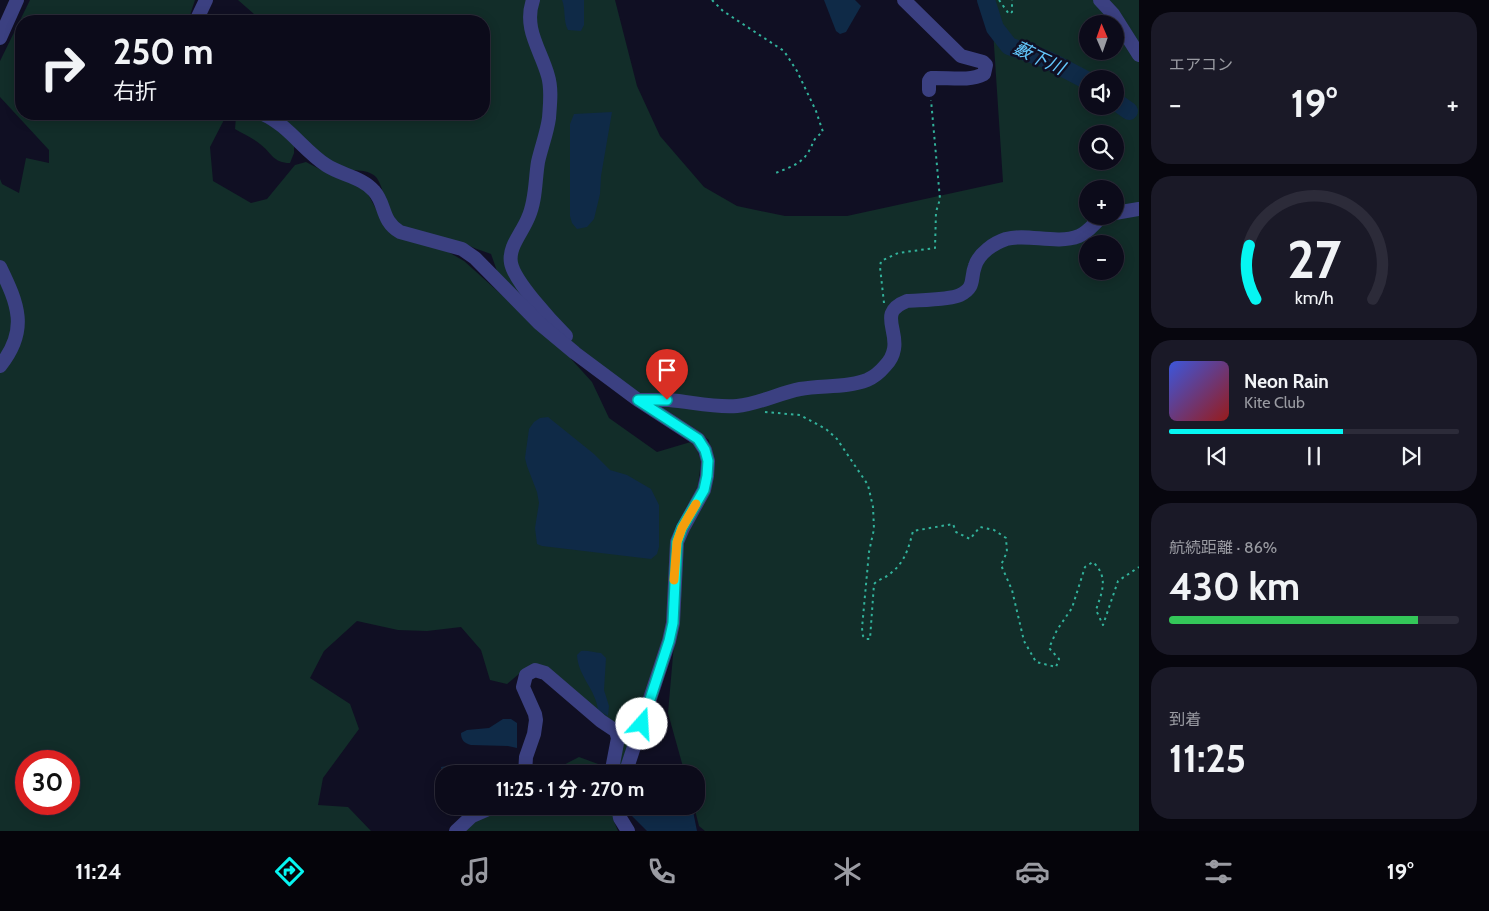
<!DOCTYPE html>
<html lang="ja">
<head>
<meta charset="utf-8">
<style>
	:root { --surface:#0c0b1a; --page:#1a1927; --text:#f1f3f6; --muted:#9a9ba2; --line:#2c2b39; --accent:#06f6f2 }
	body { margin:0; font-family:Cabin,"Noto Sans JP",sans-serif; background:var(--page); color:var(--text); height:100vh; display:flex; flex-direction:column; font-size:19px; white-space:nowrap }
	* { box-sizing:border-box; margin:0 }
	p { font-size:16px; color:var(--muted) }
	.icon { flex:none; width:28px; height:28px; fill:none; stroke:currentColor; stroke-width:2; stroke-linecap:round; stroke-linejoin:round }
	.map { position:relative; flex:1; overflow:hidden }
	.sheet { display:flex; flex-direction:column; gap:12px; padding:12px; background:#07060e; width:350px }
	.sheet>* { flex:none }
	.banner { position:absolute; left:15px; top:15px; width:475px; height:105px; border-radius:20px; box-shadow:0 2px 12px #0003,0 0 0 1px var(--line); background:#0c0b1a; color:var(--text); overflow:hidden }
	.needle { width:32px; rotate:358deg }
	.tools { position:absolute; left:1079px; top:15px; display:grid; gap:10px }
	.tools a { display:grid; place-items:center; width:45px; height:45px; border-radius:50%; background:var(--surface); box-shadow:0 2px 12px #0003,0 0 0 1px var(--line); font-size:25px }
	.speed { position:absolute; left:15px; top:750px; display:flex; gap:10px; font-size:25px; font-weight:700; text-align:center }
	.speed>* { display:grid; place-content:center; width:65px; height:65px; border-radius:50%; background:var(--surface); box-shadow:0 2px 12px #0003,0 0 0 1px var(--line); line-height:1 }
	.speed .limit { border:8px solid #d22; background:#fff; color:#111 }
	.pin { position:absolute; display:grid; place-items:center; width:42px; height:42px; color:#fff; margin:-51px -21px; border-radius:50% 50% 50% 0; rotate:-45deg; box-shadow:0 0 5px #0007 }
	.pin .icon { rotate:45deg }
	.me { position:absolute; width:55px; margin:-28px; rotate:19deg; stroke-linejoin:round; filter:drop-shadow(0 0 4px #0008) }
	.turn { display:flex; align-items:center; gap:18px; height:105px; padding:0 15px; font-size:22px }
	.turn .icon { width:65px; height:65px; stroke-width:2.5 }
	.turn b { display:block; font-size:35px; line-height:42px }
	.big { font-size:38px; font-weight:700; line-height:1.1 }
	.sheet .widget { flex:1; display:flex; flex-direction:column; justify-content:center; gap:8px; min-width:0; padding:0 18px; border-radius:20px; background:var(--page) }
	.sheet .dial { align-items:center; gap:0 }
	.dial svg { height:130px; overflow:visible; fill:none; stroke:var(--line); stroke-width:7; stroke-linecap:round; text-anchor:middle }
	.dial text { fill:var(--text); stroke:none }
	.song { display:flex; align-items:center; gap:15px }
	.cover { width:60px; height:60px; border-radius:8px; background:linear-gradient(135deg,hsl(230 70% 55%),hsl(0 70% 35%)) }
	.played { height:5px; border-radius:2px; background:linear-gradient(90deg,var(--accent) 60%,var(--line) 60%) }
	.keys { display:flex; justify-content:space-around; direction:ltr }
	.heat { display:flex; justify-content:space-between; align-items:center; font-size:28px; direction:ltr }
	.charge { height:8px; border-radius:4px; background:linear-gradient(90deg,#34c759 86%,var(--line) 0) }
	.trip { position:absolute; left:435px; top:765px; width:270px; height:50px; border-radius:20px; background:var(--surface); box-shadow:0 2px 12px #0003,0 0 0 1px var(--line); font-weight:700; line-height:50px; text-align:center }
	.tab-bar { display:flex; height:80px; justify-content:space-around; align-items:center; background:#05040a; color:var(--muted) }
	.tab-bar .icon { width:35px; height:35px }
	.tab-bar .active { color:var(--accent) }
	.tab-bar b { font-size:22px; color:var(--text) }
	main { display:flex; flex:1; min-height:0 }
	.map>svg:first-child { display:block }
	.green { fill:#122d29; fill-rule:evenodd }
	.water { fill:#0f2a47 }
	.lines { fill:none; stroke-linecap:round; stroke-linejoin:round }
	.river { stroke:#0f2a47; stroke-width:18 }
	.path { stroke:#32b29b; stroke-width:2; stroke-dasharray:2.5 4; stroke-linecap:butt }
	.minor { stroke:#3b4081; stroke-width:14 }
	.route-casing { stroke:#04a09d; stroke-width:12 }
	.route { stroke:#06f6f2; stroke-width:9 }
	.slow { stroke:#f59e0b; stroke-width:9 }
	.labels { text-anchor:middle; stroke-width:5; stroke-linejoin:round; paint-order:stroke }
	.water-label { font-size:18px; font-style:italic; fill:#63c6fb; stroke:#100f23 }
</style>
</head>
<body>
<main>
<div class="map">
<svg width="1139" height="831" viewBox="0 0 1139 831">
	<rect width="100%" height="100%" fill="#100f23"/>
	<g class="green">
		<path d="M30 0H195L188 21H21V114H227L210 147 213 181 251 203 267 199 295 165 306 162 337 178 359 184 368 194 377 211 464 261 562 349 592 382 609 418 657 452 694 441 701 461 698 486 673 536 667 632 637 726H633L631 741 621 773 617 766 621 738 548 671 520 673 507 684 490 680 481 650 461 627 427 631 398 630 357 621 324 651 310 678 350 704 359 729 323 778 318 805 348 807 371 831H0V179L2 184 19 193 26 158 49 163V150L0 97V61ZM26 761H69V804H26Z"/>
		<path d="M238 0H615L637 86 660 136 704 187 737 206 785 216H847L1003 182 991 0H1139V831H705L699 826 694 806H696V774H685L668 713 683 540 712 476 709 440 641 395 592 358 542 318 497 271 491 254C482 251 472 247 462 243 448 238 402 231 394 220 386 208 383 185 376 177 366 167 351 173 340 167 318 156 293 130 274 114H484V21H262ZM1088 24H1115V51H1088ZM1088 79H1115V106H1088ZM1088 134H1115V161H1088ZM1088 189H1115V216H1088ZM1088 244H1115V271H1088Z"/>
		<path d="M238 114C260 114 279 131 294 145V153L290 163C273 163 272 153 260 144 253 138 243 134 235 129L236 117Z"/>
		<path d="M579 757 609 768 612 774H546Z"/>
		<path d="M508 806H613V819L618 831H464L478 819Z"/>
	</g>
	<g class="water">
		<path d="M562 0H584V25L581 31 568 30C563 21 566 10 562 0Z"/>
		<path d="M824 0H855L861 6 846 32 840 34 836 31Z"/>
		<path d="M612 112 601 176 600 194 594 219 587 227 577 229 572 223 570 216V124L574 114Z"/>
		<path d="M548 417 594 454 610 470 627 475 651 489 659 505V547L657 554 651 559 542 546 537 544 535 528 539 503 537 492 527 466 525 458 529 429 534 422 540 418Z"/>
		<path d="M581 651C588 650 594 653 601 653L606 658 604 690 609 706 608 716 598 710C596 690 578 676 577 655Z"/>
		<path d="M503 719H511L517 723V748L508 746 471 745C464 743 461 740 461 733L467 730 489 728Z"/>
		<path d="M447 766 470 770 474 774H444V783L441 767Z"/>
		<path d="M636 806H692L697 831H647L632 816 630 808Z"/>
	</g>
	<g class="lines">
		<g class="river">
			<path d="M986 0 995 28 1009 46 1048 60 1088 81"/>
			<path d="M1115 101 1129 111"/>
		</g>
		<g class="path">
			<path d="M712 0 723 11 784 51 797 71 816 111 823 132C810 141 815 143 807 154 800 165 785 169 773 174"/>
			<path d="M999 0 1009 14 1012 12V0"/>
			<path d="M884 303 880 267 881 261 898 253 935 248 936 212 940 199 931 100"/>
			<path d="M765 412 800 415 826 429 837 439 868 485 873 507 874 529 869 552 862 628 863 636 866 639H870L874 584C879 579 886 578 891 573 905 562 909 547 913 531L953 524 956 532 970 539 980 527 994 530 1006 538 1007 552 1001 565 1012 590 1024 641 1036 662 1056 667 1059 659 1049 648 1057 630 1072 608 1085 567 1093 562C1109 577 1102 592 1096 610L1103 625 1118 581 1139 567"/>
		</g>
		<g class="minor">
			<path d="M533 0C523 29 541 50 548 76 552 89 550 104 549 118 547 133 541 148 538 162 535 180 536 201 528 218 522 233 508 247 511 263 514 281 552 322 566 336"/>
			<path d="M904 0 961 56 983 62 986 65 984 74C968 82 948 77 931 78L929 81V90"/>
			<path d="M1100 0 1113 14 1139 55"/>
			<path d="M196 21 206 0"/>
			<path d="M0 38 17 0"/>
			<path d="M263 114C288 125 304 151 326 165 341 175 362 177 374 191 386 204 381 221 400 232L462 249 475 258 539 323 575 353 638 400 698 439 705 450 708 461 707 476 704 490 683 528 677 542 673 623 669 641 625 774"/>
			<path d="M1115 213 1139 209"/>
			<path d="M0 267C18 304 29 330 0 366"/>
			<path d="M639 400C649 400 659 400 669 400 692 402 715 408 737 406 759 404 779 393 800 389 821 385 847 388 867 380 874 377 880 372 885 366 889 362 893 355 894 349 898 329 878 312 907 301 919 300 950 300 960 295 976 287 970 279 975 266 979 253 994 243 1006 239 1028 233 1056 245 1079 236 1089 232 1095 222 1103 216"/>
			<path d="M525 774 526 757 534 734 536 720 535 714 523 687 526 675 535 670 545 673 601 721 616 731 618 738 613 764 617 774"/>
			<path d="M618 806 620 818 628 831"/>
			<path d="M456 831 472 816 495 806"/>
		</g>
	</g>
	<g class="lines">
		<g class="route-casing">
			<path id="route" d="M642 724 669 641 673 623 677 542 682 528 704 490 707 476 708 461 705 450 698 439 638 400H667"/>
		</g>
		<use href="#route" class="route"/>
		<path class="slow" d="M674 580 677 542 682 528 696 504"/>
	</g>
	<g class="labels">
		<g class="water-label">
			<text transform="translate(1039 58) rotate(25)" y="6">藪下川</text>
		</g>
	</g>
</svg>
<div class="tools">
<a><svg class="needle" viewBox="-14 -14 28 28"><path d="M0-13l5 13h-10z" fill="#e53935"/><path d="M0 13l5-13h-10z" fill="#9a9ba2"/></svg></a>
<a><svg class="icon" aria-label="sound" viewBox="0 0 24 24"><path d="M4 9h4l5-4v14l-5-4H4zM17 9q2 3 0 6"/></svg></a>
<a><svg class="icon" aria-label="search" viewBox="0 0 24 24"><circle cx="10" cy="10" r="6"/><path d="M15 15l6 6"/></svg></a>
<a>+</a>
<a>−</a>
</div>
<div class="speed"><div class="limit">30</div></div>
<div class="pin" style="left:667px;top:400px;background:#d93025"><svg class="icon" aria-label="arrive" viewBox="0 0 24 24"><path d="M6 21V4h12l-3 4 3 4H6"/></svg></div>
<svg class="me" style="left:642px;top:724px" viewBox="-20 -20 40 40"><circle r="19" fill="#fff"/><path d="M0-13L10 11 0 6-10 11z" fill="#06f6f2"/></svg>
<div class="trip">11:25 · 1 分 · 270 m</div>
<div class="banner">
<div class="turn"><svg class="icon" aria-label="right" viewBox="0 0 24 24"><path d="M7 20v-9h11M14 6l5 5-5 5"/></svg><div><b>250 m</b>右折</div></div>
</div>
</div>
<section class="sheet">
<div class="widget"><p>エアコン</p>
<div class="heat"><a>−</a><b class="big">19°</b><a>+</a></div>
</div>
<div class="widget dial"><svg viewBox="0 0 100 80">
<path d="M14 69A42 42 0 1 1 86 69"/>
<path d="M14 69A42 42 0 0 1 10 36" stroke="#06f6f2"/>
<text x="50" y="56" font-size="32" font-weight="700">27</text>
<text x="50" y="72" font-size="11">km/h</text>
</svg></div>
<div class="widget">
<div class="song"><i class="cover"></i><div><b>Neon Rain</b><p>Kite Club</p></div></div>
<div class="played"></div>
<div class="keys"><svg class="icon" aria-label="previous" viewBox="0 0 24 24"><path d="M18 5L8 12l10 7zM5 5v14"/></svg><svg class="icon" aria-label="pause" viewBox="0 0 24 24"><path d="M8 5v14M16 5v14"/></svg><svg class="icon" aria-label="next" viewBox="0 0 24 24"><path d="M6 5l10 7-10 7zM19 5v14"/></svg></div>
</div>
<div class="widget"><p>航続距離 · 86%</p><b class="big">430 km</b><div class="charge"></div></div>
<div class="widget"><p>到着</p><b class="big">11:25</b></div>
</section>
</main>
<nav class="tab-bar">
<b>11:24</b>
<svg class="icon active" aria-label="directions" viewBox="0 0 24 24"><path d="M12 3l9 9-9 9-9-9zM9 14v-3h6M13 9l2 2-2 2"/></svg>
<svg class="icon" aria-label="music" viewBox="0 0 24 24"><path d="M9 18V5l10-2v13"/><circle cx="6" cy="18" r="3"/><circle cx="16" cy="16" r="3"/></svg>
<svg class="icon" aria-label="phone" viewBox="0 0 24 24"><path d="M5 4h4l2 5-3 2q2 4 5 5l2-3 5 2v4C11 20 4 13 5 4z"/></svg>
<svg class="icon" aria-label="climate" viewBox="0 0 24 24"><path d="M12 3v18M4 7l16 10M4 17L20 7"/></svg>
<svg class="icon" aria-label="car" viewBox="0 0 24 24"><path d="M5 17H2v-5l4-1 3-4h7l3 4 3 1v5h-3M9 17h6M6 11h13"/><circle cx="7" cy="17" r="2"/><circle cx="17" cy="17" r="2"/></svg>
<svg class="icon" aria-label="filters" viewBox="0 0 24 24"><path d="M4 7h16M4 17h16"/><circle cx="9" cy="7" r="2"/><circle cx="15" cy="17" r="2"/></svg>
<b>19°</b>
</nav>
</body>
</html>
